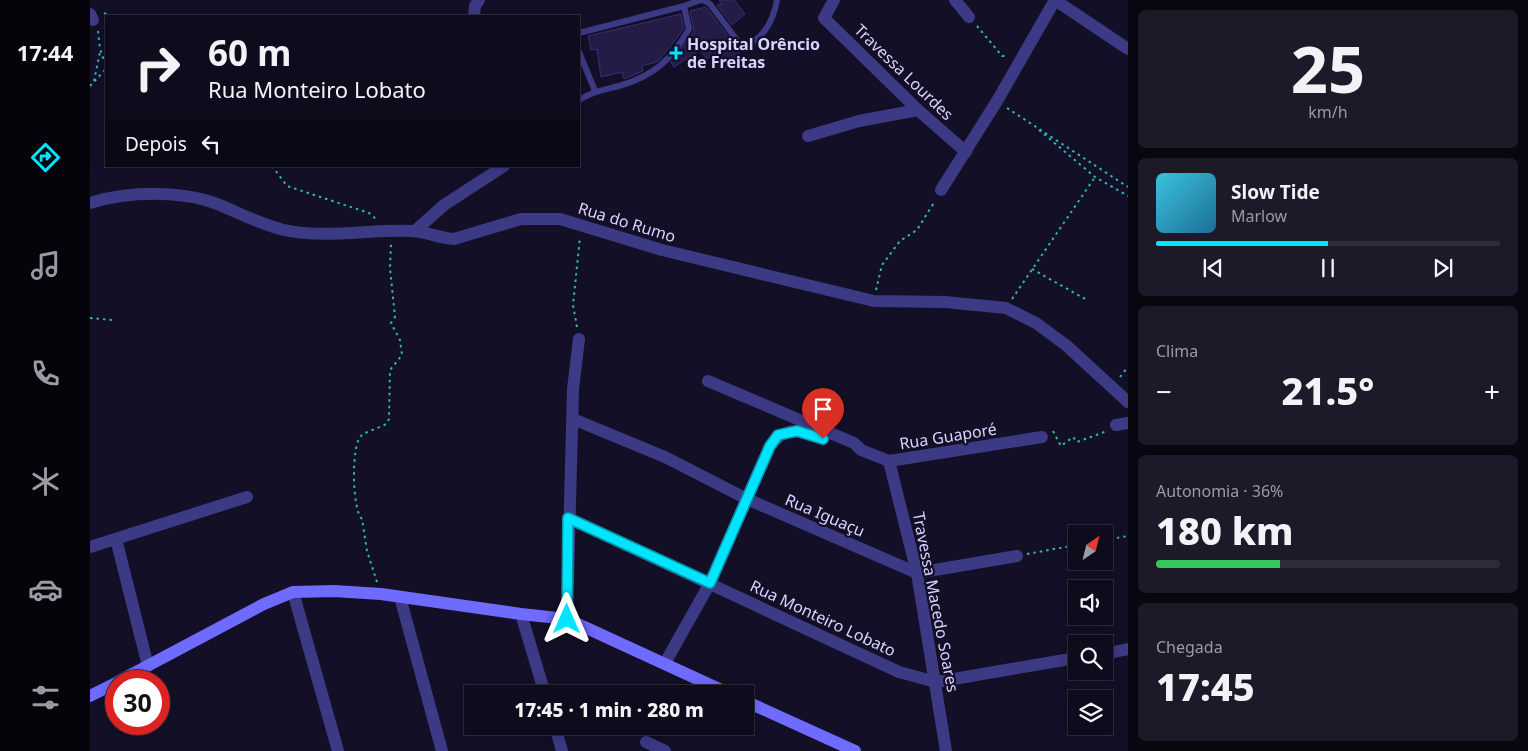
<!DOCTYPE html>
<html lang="pt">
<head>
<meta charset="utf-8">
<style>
	:root { --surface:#0e0b1c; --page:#1c1929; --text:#f1f3f6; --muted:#9b9ba3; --line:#2e2b3b; --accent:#00e5ff }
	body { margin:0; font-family:"Noto Sans",sans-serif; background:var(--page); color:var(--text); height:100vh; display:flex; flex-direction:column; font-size:19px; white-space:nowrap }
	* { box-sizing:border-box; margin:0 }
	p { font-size:16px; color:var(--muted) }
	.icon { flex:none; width:28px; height:28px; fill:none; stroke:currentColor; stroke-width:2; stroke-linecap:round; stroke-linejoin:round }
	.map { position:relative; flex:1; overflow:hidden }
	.side { display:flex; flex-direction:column; gap:10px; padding:10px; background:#08060f; width:400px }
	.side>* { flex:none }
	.hud { position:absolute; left:15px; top:15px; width:475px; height:152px; border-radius:0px; box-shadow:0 2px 12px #0003,0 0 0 1px var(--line); background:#0e0b1c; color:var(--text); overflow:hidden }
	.needle { width:32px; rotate:35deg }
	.tools { position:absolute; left:978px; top:525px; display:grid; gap:10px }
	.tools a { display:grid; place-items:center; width:45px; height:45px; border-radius:0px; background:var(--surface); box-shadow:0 2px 12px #0003,0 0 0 1px var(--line); font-size:25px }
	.speed { position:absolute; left:15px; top:670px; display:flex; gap:10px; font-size:25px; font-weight:700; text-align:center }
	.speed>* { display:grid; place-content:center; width:65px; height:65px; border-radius:50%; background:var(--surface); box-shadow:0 2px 12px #0003,0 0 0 1px var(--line); line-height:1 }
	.speed .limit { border:8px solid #d22; background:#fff; color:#111 }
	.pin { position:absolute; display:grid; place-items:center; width:42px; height:42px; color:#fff; margin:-51px -21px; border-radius:50% 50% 50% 0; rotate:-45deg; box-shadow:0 0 5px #0007 }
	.pin .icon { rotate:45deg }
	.me { position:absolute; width:55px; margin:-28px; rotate:0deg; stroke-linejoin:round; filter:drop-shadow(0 0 4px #0008) }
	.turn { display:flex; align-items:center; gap:18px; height:105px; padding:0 20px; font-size:22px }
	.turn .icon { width:65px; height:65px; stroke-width:2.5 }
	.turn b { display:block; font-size:35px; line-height:42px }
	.then { display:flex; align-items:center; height:48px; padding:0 20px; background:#0003; gap:10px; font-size:19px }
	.big { font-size:38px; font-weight:800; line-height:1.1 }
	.side .tile { flex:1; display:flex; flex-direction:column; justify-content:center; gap:8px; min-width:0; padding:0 18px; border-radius:8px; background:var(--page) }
	.side .dial { align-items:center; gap:0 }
	.dial b { font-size:65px; line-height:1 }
	.song { display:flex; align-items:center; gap:15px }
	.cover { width:60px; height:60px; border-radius:8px; background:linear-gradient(135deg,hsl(190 70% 55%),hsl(200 70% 35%)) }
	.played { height:5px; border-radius:2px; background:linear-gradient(90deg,var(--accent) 50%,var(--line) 50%) }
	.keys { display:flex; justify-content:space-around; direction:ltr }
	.heat { display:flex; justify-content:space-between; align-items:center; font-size:28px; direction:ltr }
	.charge { height:8px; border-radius:4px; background:linear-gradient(90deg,#34c759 36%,var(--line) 0) }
	.trip { position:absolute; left:374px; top:685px; width:290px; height:50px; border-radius:0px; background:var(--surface); box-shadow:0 2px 12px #0003,0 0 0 1px var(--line); font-weight:800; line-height:50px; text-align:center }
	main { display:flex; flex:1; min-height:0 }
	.tabs { display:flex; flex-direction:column; width:90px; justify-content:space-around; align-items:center; background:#06040b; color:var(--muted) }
	.tabs .icon { width:35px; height:35px }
	.tabs .on { color:var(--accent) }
	.tabs b { font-size:22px; color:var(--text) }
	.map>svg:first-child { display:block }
	.building { fill:#241b47; stroke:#3b2d73 }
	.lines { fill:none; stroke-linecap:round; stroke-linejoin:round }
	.path { stroke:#2fb8b0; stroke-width:2; stroke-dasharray:2.5 4; stroke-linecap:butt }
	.service { stroke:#3d3a85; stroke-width:6 }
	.minor { stroke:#3d3a85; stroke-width:12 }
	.secondary { stroke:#6f6bff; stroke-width:12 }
	.route-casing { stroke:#0095a6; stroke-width:12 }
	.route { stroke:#00e5ff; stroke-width:9 }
	.poi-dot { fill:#00e5ff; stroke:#130f26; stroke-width:2 }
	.labels { text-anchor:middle; stroke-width:4.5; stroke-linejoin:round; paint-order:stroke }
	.poi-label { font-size:16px; font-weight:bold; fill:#d9d4ff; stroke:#130f26; text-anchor:start }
	.street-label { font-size:16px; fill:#d9d4ff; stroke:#130f26 }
</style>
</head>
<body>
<main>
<nav class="tabs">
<b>17:44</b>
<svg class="icon on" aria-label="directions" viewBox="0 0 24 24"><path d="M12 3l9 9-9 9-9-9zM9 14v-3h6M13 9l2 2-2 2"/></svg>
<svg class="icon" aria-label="music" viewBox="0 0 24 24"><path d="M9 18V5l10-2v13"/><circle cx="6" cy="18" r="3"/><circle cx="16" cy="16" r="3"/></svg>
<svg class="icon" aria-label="phone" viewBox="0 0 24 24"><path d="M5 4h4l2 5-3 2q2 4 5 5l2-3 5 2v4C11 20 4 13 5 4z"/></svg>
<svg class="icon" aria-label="climate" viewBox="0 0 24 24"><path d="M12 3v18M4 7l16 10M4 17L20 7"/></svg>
<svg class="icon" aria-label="car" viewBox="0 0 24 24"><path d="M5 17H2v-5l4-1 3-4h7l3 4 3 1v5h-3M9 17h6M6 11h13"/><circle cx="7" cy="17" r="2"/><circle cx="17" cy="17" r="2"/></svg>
<svg class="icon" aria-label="filters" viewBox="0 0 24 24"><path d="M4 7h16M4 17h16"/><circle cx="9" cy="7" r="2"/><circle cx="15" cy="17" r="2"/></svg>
</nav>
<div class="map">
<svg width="1038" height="751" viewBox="0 0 1038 751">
	<rect width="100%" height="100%" fill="#130f26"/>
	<g class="building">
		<path d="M629 0H644L655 14 642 25 627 5 632 4Z"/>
		<path d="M616 7 639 37 652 59 634 70 622 55 617 59 610 50 584 67 581 62 604 31 600 11Z"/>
		<path d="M591 14 594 28 581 46 567 62 552 66 553 71 534 79 532 72 511 77 507 49 501 50 498 36Z"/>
	</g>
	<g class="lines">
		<g class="path">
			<path d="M14 13 20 16"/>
			<path d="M887 26 912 56H918"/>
			<path d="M8 31 10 49 16 66"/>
			<path d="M4 81 10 52"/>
			<path d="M0 86 16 69"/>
			<path d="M917 108 1038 187"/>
			<path d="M949 130 1005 177 1038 196"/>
			<path d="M182 166 197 186 279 213 286 219"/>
			<path d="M942 269 997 300"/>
			<path d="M786 290 792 265 810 241 827 230 845 201"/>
			<path d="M922 299 1005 177"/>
			<path d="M0 318 23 320"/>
			<path d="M487 327 483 305 490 237"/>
			<path d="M1030 377 1038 367"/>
			<path d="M963 431 971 446 983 437 987 442 1017 431"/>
			<path d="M1014 540 1038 536"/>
			<path d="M937 554 986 545"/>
			<path d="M287 582 277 551 272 519C262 510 261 445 271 436 277 431 289 428 296 424L299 419 300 370 312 355 310 340 301 323 305 317 300 268 301 243"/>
		</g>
		<g class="service">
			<path d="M613 0 620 4 650 44C672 46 684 18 687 0"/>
			<path d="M489 33 594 6"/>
			<path d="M489 52 505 91"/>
			<path d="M489 100C504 91 513 90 529 86 564 76 581 60 599 29L594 6 611 0"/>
		</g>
		<g class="minor">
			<path d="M744 0 734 18 828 110 876 152"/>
			<path d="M865 0 879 17"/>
			<path d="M965 0 1038 49"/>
			<path d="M0 14 3 20"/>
			<path d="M384 16 385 6 389 0"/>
			<path d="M718 136 769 121 828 110"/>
			<path d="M851 190 907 101 965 0"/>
			<path d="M0 203C39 191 92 190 130 205 151 214 172 225 194 230 237 239 280 229 323 231 337 232 349 238 364 239L431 219H470L572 250 784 301 855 302 916 308 946 323 977 346 1038 402"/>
			<path d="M325 231 354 205 414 166"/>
			<path d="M618 381 764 443 771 450 799 461 952 437"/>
			<path d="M483 419 575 457 657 499 827 573 927 556"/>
			<path d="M1026 425 1038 423"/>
			<path d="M799 461 827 573 856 751"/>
			<path d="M478 518 809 672 846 682 986 658"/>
			<path d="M26 539 58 666"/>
			<path d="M0 547 157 497"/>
			<path d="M203 592 248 751"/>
			<path d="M310 597 352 751"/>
			<path d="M431 614 455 694"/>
			<path d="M477 619 483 389 489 339"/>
			<path d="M1014 654 1038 649"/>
			<path d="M575 663 620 583 680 446C695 426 709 430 731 438"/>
			<path d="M465 726 472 751"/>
			<path d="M556 742 575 751"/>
		</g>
		<g class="secondary">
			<path d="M29 681 174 604 203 592 244 591 291 594 431 614 477 619 640 694"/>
			<path d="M0 696 26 683"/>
			<path d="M655 701 765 751"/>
		</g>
	</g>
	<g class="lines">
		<g class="route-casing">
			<path id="route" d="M477 619 478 518 620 583 680 446 688 435 707 431 733 439"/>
		</g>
		<use href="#route" class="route"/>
	</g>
	<path class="poi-dot" d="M583.5 45.5h5v5h5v5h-5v5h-5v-5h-5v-5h5z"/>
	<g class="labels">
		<g class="poi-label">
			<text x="597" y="50">Hospital Orêncio<tspan x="597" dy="18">de Freitas</tspan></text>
		</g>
		<g class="street-label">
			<text transform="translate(814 72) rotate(44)" y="6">Travessa Lourdes</text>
			<text transform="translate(537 222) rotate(17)" y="6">Rua do Rumo</text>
			<text transform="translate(858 436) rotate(-9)" y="6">Rua Guaporé</text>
			<text transform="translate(735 515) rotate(23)" y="6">Rua Iguaçu</text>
			<text transform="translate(846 602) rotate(79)" y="6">Travessa Macedo Soares</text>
			<text transform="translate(733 618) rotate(25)" y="6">Rua Monteiro Lobato</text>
		</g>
	</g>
</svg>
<div class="tools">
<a><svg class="needle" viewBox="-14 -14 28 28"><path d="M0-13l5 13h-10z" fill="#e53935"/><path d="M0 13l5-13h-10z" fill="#9b9ba3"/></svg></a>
<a><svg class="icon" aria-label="sound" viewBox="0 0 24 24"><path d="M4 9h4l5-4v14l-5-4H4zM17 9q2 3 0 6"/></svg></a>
<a><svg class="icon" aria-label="search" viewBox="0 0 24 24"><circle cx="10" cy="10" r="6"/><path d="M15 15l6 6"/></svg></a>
<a><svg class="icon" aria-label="layers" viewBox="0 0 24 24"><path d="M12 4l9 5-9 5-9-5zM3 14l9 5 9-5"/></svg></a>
</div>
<div class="speed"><div class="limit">30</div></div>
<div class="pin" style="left:733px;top:439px;background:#d93025"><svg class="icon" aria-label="arrive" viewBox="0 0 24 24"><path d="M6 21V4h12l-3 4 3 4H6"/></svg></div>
<svg class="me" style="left:477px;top:619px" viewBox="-20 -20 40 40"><path d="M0-17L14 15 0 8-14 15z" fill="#00e5ff" stroke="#fff" stroke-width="4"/></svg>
<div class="trip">17:45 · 1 min · 280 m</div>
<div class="hud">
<div class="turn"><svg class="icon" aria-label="right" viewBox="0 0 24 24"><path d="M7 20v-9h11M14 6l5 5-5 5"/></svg><div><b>60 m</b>Rua Monteiro Lobato</div></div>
<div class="then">Depois<svg class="icon" aria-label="left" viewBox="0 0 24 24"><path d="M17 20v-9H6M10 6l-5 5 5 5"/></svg></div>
</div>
</div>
<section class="side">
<div class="tile dial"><b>25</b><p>km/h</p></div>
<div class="tile">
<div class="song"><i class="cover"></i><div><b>Slow Tide</b><p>Marlow</p></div></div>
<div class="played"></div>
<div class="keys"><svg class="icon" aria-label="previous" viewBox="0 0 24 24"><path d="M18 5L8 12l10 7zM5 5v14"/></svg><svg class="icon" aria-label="pause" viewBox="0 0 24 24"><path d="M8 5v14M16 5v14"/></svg><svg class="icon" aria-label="next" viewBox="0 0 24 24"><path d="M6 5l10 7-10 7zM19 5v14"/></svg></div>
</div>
<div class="tile"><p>Clima</p>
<div class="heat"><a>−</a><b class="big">21.5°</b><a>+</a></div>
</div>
<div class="tile"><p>Autonomia · 36%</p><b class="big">180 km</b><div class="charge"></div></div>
<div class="tile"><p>Chegada</p><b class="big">17:45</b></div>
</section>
</main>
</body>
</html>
